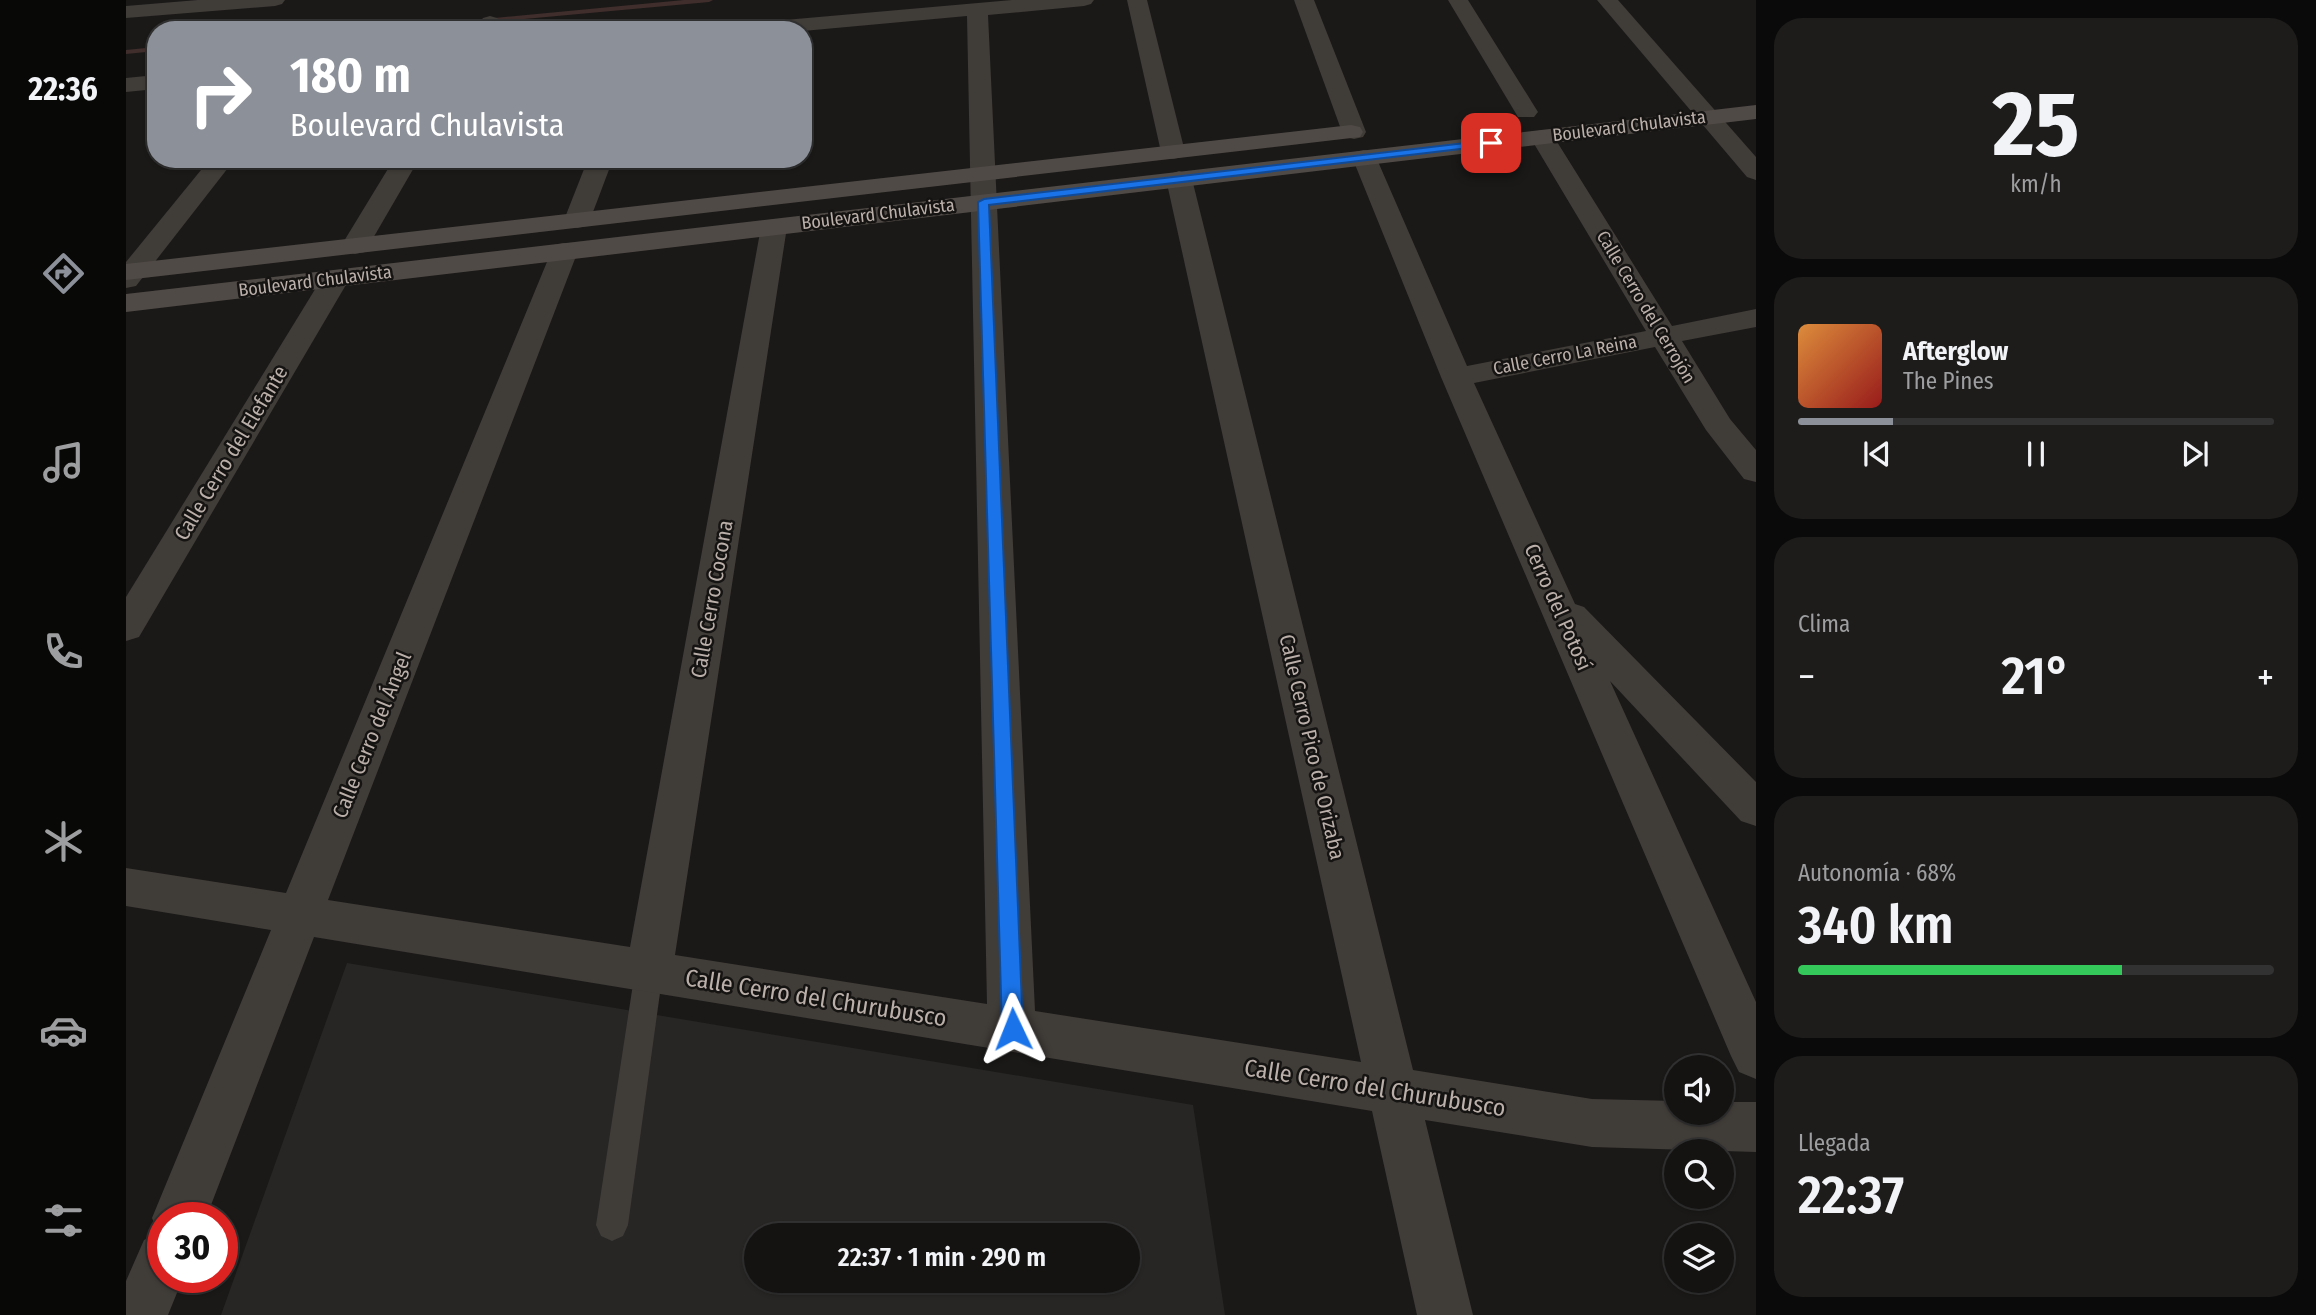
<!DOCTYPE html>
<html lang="es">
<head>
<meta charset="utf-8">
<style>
	:root { --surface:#141312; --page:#1d1c1b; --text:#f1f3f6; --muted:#9d9e9f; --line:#333232; --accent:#8c9099 }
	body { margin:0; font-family:"Fira Sans Condensed",sans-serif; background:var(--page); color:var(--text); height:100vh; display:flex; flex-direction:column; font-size:26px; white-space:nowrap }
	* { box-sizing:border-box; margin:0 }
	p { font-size:23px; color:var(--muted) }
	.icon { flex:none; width:38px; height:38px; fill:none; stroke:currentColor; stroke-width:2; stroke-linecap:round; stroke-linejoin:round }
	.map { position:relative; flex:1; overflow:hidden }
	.panel { display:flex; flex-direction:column; gap:18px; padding:18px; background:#0b0a0a; width:560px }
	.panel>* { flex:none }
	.hud { position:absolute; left:21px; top:21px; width:665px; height:147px; border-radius:28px; box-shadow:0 2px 5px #0004,0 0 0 2px var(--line); background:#8c9099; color:#fff; overflow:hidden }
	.tools { position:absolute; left:1538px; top:1055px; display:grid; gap:14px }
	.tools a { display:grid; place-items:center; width:70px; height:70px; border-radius:50%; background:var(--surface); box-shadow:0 2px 5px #0004,0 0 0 2px var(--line); font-size:35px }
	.speed { position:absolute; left:21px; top:1202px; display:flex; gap:14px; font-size:35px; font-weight:700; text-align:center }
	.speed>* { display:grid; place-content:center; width:91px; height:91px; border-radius:50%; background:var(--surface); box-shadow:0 2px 5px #0004,0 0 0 2px var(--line); line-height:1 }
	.speed .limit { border:10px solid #d22; background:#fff; color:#111 }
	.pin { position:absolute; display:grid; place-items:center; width:60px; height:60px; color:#fff; margin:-30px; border-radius:14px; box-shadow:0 4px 10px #0006 }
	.me { position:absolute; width:77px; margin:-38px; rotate:358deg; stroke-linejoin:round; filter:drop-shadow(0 0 5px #0008) }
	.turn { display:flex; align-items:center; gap:24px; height:147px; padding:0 28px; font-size:32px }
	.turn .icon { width:91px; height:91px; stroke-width:2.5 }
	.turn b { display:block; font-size:49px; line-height:60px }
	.big { font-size:52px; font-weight:600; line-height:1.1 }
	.panel .widget { flex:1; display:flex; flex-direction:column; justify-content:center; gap:10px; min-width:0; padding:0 24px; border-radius:28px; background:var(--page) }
	.panel .dial { align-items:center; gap:0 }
	.dial b { font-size:91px; line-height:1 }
	.song { display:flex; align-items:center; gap:21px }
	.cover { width:84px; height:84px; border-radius:10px; background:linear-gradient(135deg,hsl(30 70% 55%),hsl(0 70% 35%)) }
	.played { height:7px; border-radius:4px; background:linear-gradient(90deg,var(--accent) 20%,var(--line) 20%) }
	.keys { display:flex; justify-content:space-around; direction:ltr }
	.heat { display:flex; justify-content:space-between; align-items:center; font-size:38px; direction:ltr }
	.charge { height:10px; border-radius:5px; background:linear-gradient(90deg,#34c759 68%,var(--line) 0) }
	.trip { position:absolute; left:618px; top:1223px; width:396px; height:70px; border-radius:35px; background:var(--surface); box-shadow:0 2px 5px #0004,0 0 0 2px var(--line); font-weight:600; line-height:70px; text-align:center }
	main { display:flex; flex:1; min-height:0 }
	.menu { display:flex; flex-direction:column; width:126px; justify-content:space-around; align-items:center; background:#080807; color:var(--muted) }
	.menu .icon { width:49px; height:49px }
	.menu .on { color:var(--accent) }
	.menu b { font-size:32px; color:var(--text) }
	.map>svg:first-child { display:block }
	.built { fill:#272624; fill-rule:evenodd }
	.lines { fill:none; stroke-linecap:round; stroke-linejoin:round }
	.stream { fill:#402e2c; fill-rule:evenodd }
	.service { fill:#403c38; fill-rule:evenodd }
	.minor { fill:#403c38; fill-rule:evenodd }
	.secondary { fill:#504a46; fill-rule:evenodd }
	.route { fill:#1a73e8; stroke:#114b97; stroke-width:2 }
	.labels { text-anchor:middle; stroke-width:5; stroke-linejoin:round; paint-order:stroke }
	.far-street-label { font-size:18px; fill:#bbafa9; stroke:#151413 }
	.street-label { font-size:21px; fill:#bbafa9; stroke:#151413 }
	.near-street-label { font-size:24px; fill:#bbafa9; stroke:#151413 }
</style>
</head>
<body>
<main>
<nav class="menu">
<b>22:36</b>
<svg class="icon on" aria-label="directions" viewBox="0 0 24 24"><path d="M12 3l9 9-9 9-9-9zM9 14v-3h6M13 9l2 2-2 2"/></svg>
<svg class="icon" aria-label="music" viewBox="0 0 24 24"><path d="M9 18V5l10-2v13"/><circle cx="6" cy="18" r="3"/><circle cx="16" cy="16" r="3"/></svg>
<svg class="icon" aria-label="phone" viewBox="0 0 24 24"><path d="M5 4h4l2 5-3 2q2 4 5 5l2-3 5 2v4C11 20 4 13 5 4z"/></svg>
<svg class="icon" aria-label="climate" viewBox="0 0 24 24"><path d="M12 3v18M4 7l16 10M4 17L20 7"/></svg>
<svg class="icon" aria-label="car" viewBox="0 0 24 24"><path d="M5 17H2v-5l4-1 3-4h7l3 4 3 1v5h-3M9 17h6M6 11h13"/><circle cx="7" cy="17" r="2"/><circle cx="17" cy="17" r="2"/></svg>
<svg class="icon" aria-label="filters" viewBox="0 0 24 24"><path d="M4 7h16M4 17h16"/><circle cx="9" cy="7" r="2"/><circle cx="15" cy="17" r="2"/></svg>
</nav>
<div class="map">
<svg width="1630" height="1315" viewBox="0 0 1630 1315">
	<rect width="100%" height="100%" fill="#1a1918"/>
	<path class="built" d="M221 963 1067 1105 1099 1315H95ZM630 1236H1001V1281H630Z"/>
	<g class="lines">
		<g class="stream">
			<path d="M558 0H587L583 2 277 30H244Z"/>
			<path d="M30 47V51L0 54V50Z"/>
		</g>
		<path class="service" d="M523 959 533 962 537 971 502 1225 497 1236 486 1241 475 1236 470 1225 509 971 513 962Z"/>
		<g class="minor">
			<path d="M72 0H159L156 4 149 6 0 18V6Z"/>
			<path d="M886 0H968L965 4 958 6 862 15 909 1011 1235 1062 1040 179 1044 174 1053 171 1062 174 1066 179 1287 1070 1466 1099 1550 1101V1113H1596V1102H1630V1152L1466 1147 1299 1120 1347 1315H1291L1246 1111 188 937 80 1218H37V1278H57L42 1315H0V1281L18 1240 32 1233 26 1218 145 930 0 906V868L160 893 428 245 438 243 448 245 452 251 202 900 504 947 635 227 639 221 648 219 657 221 661 227 549 955 861 1004 841 16 677 31 601 30 604 25 612 24Z"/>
			<path d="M1001 0H1021L1059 152 1056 157 1047 159 1038 157 1035 152Z"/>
			<path d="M1168 0H1188L1240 132 1237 137 1228 139 1219 137 1216 132Z"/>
			<path d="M1322 0H1342L1412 112 1408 117H1392Z"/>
			<path d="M1471 0H1492L1630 157V180L1621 177Z"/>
			<path d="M364 16 371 18 375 22 370 30H348L357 18Z"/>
			<path d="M30 75V89L0 92V78Z"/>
			<path d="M1416 130 1425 132 1428 137 1546 326 1630 309V327L1556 341 1604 419 1630 450V482L1618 479 1580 430 1529 347 1348 383 1449 604 1458 607 1630 782V826L1615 821 1484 681 1630 1002V1079L1613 1072 1605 1056 1315 377 1226 157 1229 152 1238 150 1247 152 1250 157 1341 366 1520 331 1404 137 1407 132Z"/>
			<path d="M84 159H109L10 286 0 288V262Z"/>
			<path d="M268 159H293L239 252 229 254 219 252 215 246Z"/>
			<path d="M462 159H487L464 220 460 226 451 228 442 226 438 220Z"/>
			<path d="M210 270 220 272 224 278 13 637 0 641V597L196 278 200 272Z"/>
		</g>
		<g class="secondary">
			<path d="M1630 105V119L0 312V294Z"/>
			<path d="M1225 125 1234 127 1237 132 1234 137 0 280V264Z"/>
		</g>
	</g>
	<path class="route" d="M1365 140 1370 143 1368 145 863 205 897 1029 894 1036 887 1038 879 1036 876 1029 852 202 858 199Z"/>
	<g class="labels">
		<g class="far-street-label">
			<text transform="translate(1503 126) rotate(-7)" y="6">Boulevard Chulavista</text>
			<text transform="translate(752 214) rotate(-7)" y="6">Boulevard Chulavista</text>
			<text transform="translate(189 281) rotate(-7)" y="6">Boulevard Chulavista</text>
			<text transform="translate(1520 307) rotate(59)" y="6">Calle Cerro del Cerrojón</text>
			<text transform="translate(1439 355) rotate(-11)" y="6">Calle Cerro La Reina</text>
		</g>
		<g class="street-label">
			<text transform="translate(105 453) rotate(-59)" y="7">Calle Cerro del Elefante</text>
			<text transform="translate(586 599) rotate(-80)" y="7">Calle Cerro Cocona</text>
			<text transform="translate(1432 607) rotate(66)" y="7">Cerro del Potosí</text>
			<text transform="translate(246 735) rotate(-68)" y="7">Calle Cerro del Ángel</text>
			<text transform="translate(1186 747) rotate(77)" y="7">Calle Cerro Pico de Orizaba</text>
		</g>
		<g class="near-street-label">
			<text transform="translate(690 998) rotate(9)" y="8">Calle Cerro del Churubusco</text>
			<text transform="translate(1249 1088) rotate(9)" y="8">Calle Cerro del Churubusco</text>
		</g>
	</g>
</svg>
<div class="tools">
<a><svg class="icon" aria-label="sound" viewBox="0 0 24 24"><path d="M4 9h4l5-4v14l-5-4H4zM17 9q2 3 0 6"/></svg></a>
<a><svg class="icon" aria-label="search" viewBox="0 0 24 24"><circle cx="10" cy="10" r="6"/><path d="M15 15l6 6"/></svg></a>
<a><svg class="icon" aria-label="layers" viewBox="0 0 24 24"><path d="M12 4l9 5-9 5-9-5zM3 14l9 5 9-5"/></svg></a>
</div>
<div class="speed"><div class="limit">30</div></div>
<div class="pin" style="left:1365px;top:143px;background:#d93025"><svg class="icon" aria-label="arrive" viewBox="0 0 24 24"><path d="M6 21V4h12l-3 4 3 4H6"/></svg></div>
<svg class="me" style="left:887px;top:1029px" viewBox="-20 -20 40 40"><path d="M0-17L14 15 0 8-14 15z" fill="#1a73e8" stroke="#fff" stroke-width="4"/></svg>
<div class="trip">22:37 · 1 min · 290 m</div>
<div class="hud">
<div class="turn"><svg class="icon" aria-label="right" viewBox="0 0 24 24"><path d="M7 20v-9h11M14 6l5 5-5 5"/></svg><div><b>180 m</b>Boulevard Chulavista</div></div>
</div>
</div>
<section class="panel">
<div class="widget dial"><b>25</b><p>km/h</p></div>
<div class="widget">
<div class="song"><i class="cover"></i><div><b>Afterglow</b><p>The Pines</p></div></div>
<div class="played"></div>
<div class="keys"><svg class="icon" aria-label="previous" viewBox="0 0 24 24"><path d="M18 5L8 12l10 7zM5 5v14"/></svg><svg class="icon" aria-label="pause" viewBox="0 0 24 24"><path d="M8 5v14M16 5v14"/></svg><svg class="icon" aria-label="next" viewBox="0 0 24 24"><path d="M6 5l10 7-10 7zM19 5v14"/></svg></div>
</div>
<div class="widget"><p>Clima</p>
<div class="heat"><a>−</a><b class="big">21°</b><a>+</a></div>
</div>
<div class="widget"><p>Autonomía · 68%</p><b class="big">340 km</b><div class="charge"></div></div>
<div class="widget"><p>Llegada</p><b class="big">22:37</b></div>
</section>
</main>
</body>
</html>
